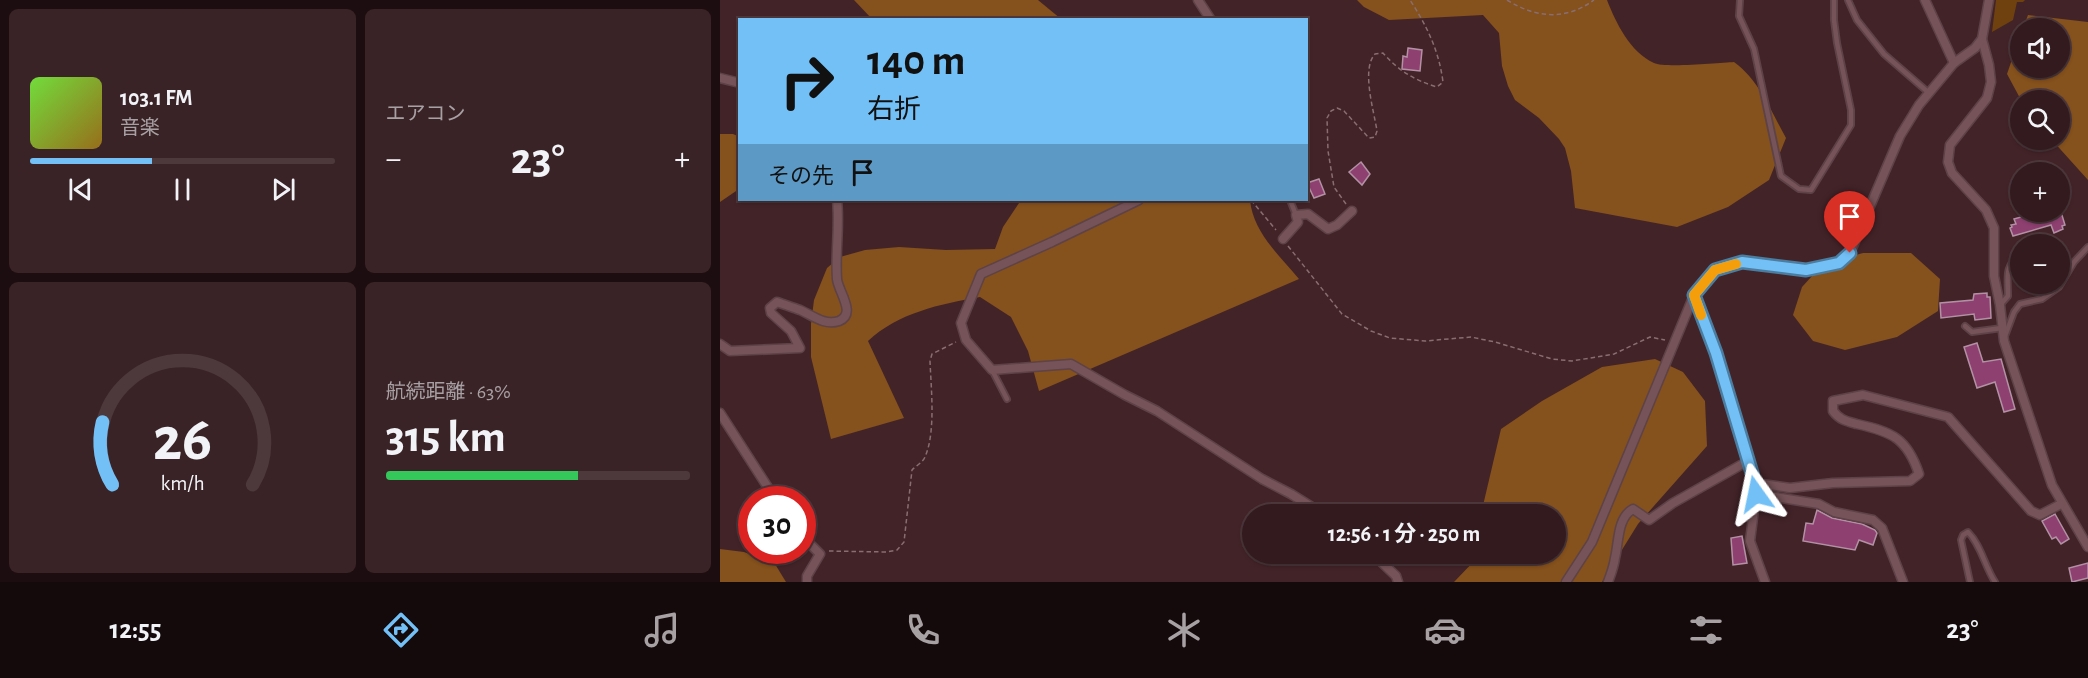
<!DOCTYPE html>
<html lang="ja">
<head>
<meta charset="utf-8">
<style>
	:root { --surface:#321a1e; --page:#3a2327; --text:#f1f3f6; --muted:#a8a1a4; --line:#4d383c; --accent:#73c0f6 }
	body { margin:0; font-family:"Alegreya Sans","Noto Sans JP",sans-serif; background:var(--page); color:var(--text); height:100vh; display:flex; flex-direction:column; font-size:22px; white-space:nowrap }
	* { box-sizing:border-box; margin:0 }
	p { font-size:20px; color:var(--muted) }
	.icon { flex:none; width:33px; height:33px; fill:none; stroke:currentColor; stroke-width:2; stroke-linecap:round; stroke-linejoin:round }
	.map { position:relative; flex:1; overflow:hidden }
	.side { display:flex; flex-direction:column; gap:9px; padding:9px; background:#1c0e10; width:720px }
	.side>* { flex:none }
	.top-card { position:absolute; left:18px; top:18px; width:570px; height:183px; border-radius:0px; box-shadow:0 2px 4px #0004,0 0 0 2px var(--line); background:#73c0f6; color:#111; overflow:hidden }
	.buttons { position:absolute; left:1290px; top:18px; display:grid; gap:12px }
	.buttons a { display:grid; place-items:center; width:60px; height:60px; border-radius:50%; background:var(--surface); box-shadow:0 2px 4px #0004,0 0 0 2px var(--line); font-size:30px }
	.speed { position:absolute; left:18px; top:486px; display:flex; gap:12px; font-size:30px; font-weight:700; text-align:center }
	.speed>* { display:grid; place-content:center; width:78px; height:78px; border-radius:50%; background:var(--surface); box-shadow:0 2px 4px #0004,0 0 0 2px var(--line); line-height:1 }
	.speed .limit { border:9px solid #d22; background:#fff; color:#111 }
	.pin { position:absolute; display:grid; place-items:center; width:51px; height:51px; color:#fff; margin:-62px -26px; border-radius:50% 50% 50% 0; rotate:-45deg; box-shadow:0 0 6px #0007 }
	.pin .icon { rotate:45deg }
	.me { position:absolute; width:66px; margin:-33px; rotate:348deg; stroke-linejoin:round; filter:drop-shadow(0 0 4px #0008) }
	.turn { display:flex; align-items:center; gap:21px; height:126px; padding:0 30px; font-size:27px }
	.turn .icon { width:78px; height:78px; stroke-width:2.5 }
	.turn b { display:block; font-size:42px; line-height:51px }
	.then { display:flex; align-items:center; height:57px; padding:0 30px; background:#0003; gap:12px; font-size:22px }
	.big { font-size:45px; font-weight:700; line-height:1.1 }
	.side .card { flex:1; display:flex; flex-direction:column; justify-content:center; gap:9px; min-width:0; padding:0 21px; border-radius:9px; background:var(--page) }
	.side .dial { align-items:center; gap:0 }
	.dial svg { height:156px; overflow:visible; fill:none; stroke:var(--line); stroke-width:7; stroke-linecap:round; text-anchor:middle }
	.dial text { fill:var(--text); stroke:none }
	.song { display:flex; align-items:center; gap:18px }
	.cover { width:72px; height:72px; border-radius:9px; background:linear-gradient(135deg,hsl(100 70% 55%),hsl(40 70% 35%)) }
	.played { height:6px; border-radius:3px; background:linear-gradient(90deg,var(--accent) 40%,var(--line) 40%) }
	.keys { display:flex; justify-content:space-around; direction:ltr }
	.heat { display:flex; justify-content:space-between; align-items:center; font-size:33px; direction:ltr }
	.charge { height:9px; border-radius:4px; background:linear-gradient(90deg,#34c759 63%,var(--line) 0) }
	.side .tiles { flex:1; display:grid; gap:9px; grid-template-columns:repeat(2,1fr) }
	.trip { position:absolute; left:522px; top:504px; width:324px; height:60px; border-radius:30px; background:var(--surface); box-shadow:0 2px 4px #0004,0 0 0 2px var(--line); font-weight:700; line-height:60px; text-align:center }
	.dock { display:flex; height:96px; justify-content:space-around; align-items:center; background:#140a0c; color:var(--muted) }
	.dock .icon { width:42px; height:42px }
	.dock .selected { color:var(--accent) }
	.dock b { font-size:27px; color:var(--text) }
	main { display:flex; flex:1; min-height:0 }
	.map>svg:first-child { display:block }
	.green { fill:#6f410f }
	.forest { fill:#85511c }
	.building { fill:#8e4071; stroke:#b391a4; stroke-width:1.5 }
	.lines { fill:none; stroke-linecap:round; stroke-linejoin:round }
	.lane-casing { stroke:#5d4247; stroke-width:8 }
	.street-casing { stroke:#5d4247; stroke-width:11 }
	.path { stroke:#896e71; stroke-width:1.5; stroke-dasharray:4.5 3; stroke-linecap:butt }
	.lane { stroke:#765358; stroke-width:4.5 }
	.street { stroke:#765358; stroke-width:8 }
	.route-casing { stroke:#4b7da0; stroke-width:15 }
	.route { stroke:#73c0f6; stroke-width:10 }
	.slow { stroke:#f59e0b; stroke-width:10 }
</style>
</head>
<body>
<main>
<section class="side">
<div class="tiles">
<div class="card">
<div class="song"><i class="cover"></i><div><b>103.1 FM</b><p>音楽</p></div></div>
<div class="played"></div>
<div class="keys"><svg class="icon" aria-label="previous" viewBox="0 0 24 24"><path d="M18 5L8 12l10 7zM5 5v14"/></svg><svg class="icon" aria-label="pause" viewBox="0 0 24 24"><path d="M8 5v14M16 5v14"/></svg><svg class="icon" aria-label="next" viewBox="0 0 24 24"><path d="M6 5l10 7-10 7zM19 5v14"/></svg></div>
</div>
<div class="card"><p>エアコン</p>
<div class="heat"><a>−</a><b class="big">23°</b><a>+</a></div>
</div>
<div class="card dial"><svg viewBox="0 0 100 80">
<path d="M14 69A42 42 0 1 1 86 69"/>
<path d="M14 69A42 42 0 0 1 9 37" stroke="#73c0f6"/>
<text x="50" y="56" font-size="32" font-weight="700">26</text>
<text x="50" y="72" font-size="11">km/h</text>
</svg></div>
<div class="card"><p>航続距離 · 63%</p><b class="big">315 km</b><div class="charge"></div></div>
</div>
</section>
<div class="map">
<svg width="1368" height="582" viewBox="0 0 1368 582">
	<rect width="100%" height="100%" fill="#422328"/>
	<path class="green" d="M1276 0H1305L1303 2H1297L1293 20 1272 32Z"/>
	<g class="forest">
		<path d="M134 0H318L341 19H152Z"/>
		<path d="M637 0H887C896 23 910 52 934 63 944 68 1000 63 1014 62 1039 80 1051 111 1066 138L1049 180 1008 207 957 227 855 208 851 171 845 148 839 139 819 118 795 100 788 86 782 66 779 33 763 15 669 20 644 7Z"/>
		<path d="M1308 15 1368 22V180L1332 140H1340V100H1301L1287 74 1300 36V68H1340V28H1303Z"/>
		<path d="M0 134H13L20 137 19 189 0 202Z"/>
		<path d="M301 200H530C533 232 559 255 579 279L319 391 308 351 291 317 260 297C220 304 178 313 148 341L184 418 111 439 91 357V324L94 300 107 268 120 257 145 250 179 247 226 250 275 249 283 227Z"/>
		<path d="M1143 253H1191L1220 279 1218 311 1177 337 1125 350 1093 341 1073 315 1082 287 1103 264Z"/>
		<path d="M935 359 963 372 985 401 987 446 918 524 882 582H734L757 558 758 554H836V514H761L781 429 822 401 882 367Z"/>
		<path d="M0 549 24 552 55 564 66 582H0Z"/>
	</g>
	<g class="building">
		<path d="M688 48 702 50 700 71 682 69 683 56 687 57Z"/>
		<path d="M641 162 650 174 642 185 629 172Z"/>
		<path d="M599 179 605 194 594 198 587 183Z"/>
		<path d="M1318 212H1341L1345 225 1342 226 1343 229 1334 233 1331 225 1293 236 1290 228 1292 227 1291 225 1296 224 1294 219Z"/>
		<path d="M1267 293V297H1270L1271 318 1255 320 1254 314 1221 318 1220 303 1253 300 1254 294Z"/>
		<path d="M1257 343 1263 362 1281 359 1295 409 1284 412 1275 382 1257 388 1244 347Z"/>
		<path d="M1097 510 1112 518 1142 524 1155 530 1157 533 1153 545 1139 540 1135 550 1083 541 1086 523 1093 524Z"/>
		<path d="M1335 514 1349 539 1341 544 1336 537 1332 539 1322 521Z"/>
		<path d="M1022 536 1027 563 1013 565 1011 538Z"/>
		<path d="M1368 563V578L1352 582 1349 568Z"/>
	</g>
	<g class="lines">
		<g class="lane-casing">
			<g id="lane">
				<path d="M1020 0 1019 16 1034 49 1061 176 1079 189 1091 190 1131 125V110L1117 43 1114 20V0"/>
				<path d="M1128 0 1137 20 1164 54 1209 93"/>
				<path d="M570 200 576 215"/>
				<path d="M1315 244 1326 240"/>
				<path d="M1280 305 1288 296C1288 278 1284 266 1300 255"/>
				<path d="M1245 326 1252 332 1282 328"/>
				<path d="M1285 336 1294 312 1300 304 1322 299 1339 287 1354 262 1368 247"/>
				<path d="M272 370 287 399"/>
				<path d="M1250 582 1241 540 1243 535 1248 532C1261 545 1265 567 1275 582"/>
			</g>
		</g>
		<g class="street-casing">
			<g id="street">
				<path d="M478 0 491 20"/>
				<path d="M1205 0 1234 63"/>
				<path d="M1269 0 1262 39 1269 65 1271 82 1267 98 1230 145 1228 162 1232 173 1266 210 1274 228V276L1280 305 1284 341 1332 485 1368 547"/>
				<path d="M0 78 20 83"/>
				<path d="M419 200 332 242 261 274 241 323 246 340 272 370 351 364 405 395 437 411 542 479 571 494 603 514"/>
				<path d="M563 239 578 222 576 215 588 214 608 229 617 225 632 211"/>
				<path d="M974 295 996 353 1035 483 1036 494 1030 541 1045 582"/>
				<path d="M0 344 10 351 80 348 71 331 51 313 50 308 57 302C65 305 72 307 80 310 92 315 104 326 119 321 137 314 118 291 117 279 115 253 120 226 117 200"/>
				<path d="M0 413 56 500"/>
				<path d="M1035 483 1070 488 1113 483 1190 481 1199 474C1187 438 1172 432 1137 424 1126 421 1120 420 1113 411V401L1143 395 1228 417 1311 511 1320 515 1341 504"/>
				<path d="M1036 494 1099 504 1114 512 1153 520 1162 528 1183 582"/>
				<path d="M82 536 100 554 87 576V582"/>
				<path d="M653 554 676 576 678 582"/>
				<path d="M846 582 872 542 974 295 995 270 1022 262 1086 270 1119 263 1130 253 1180 136 1199 105 1234 63 1255 48 1262 39"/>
				<path d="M888 582C891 574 894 566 895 558 899 542 897 518 913 509L929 520 953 503 1028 461"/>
			</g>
		</g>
		<g class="path">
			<path d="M787 0C816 18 845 21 874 0"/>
			<path d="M531 200 556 230"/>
			<path d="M626 204 614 187 608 151 607 118 611 111 617 108 624 111 649 138 655 137 657 131C654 111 641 69 655 54L663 53C679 71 694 80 717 87L723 82C719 51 707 26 690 0"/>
			<path d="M568 246 622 314 651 331 670 338 705 341 751 337 775 342 832 359 852 361 894 354 930 337 945 340"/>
			<path d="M109 551 166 552 177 550 184 542 192 470C196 466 203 462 205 457 216 432 211 388 210 361L212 354 236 342"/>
		</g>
		<use href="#lane" class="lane"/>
		<use href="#street" class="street"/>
	</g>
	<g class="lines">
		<g class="route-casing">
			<path id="route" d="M1036 494 1035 483 996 353 974 295 995 270 1022 262 1086 270 1119 263 1130 253"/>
		</g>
		<use href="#route" class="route"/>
		<path class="slow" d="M981 315 974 295 995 270 1016 264"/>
	</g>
</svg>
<div class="buttons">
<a><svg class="icon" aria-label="sound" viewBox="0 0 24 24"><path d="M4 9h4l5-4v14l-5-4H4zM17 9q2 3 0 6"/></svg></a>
<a><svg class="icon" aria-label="search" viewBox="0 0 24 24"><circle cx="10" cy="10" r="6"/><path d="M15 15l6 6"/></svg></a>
<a>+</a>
<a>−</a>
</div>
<div class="speed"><div class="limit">30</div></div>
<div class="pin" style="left:1130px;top:253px;background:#d93025"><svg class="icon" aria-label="arrive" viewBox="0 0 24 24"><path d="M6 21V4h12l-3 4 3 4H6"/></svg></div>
<svg class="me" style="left:1036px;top:494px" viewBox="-20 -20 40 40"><path d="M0-17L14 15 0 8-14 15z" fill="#73c0f6" stroke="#fff" stroke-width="4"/></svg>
<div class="trip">12:56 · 1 分 · 250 m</div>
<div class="top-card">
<div class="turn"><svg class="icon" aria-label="right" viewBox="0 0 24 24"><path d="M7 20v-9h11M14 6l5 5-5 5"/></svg><div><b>140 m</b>右折</div></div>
<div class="then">その先<svg class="icon" aria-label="arrive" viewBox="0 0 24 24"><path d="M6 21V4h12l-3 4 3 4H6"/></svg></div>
</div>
</div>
</main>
<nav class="dock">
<b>12:55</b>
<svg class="icon selected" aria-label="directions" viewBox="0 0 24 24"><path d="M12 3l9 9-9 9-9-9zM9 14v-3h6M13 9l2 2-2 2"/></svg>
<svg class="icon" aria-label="music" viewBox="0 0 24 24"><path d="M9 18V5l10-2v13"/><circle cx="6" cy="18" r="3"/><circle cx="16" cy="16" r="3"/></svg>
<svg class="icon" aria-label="phone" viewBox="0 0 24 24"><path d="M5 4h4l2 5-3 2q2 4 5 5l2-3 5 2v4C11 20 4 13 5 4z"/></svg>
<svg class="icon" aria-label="climate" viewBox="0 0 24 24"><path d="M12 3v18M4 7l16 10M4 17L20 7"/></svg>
<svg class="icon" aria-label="car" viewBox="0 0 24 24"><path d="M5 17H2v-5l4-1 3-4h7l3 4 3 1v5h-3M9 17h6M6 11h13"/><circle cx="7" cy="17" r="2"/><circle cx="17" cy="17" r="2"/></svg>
<svg class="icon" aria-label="filters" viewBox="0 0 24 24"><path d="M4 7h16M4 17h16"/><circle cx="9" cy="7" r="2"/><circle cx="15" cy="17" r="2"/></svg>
<b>23°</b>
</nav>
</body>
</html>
